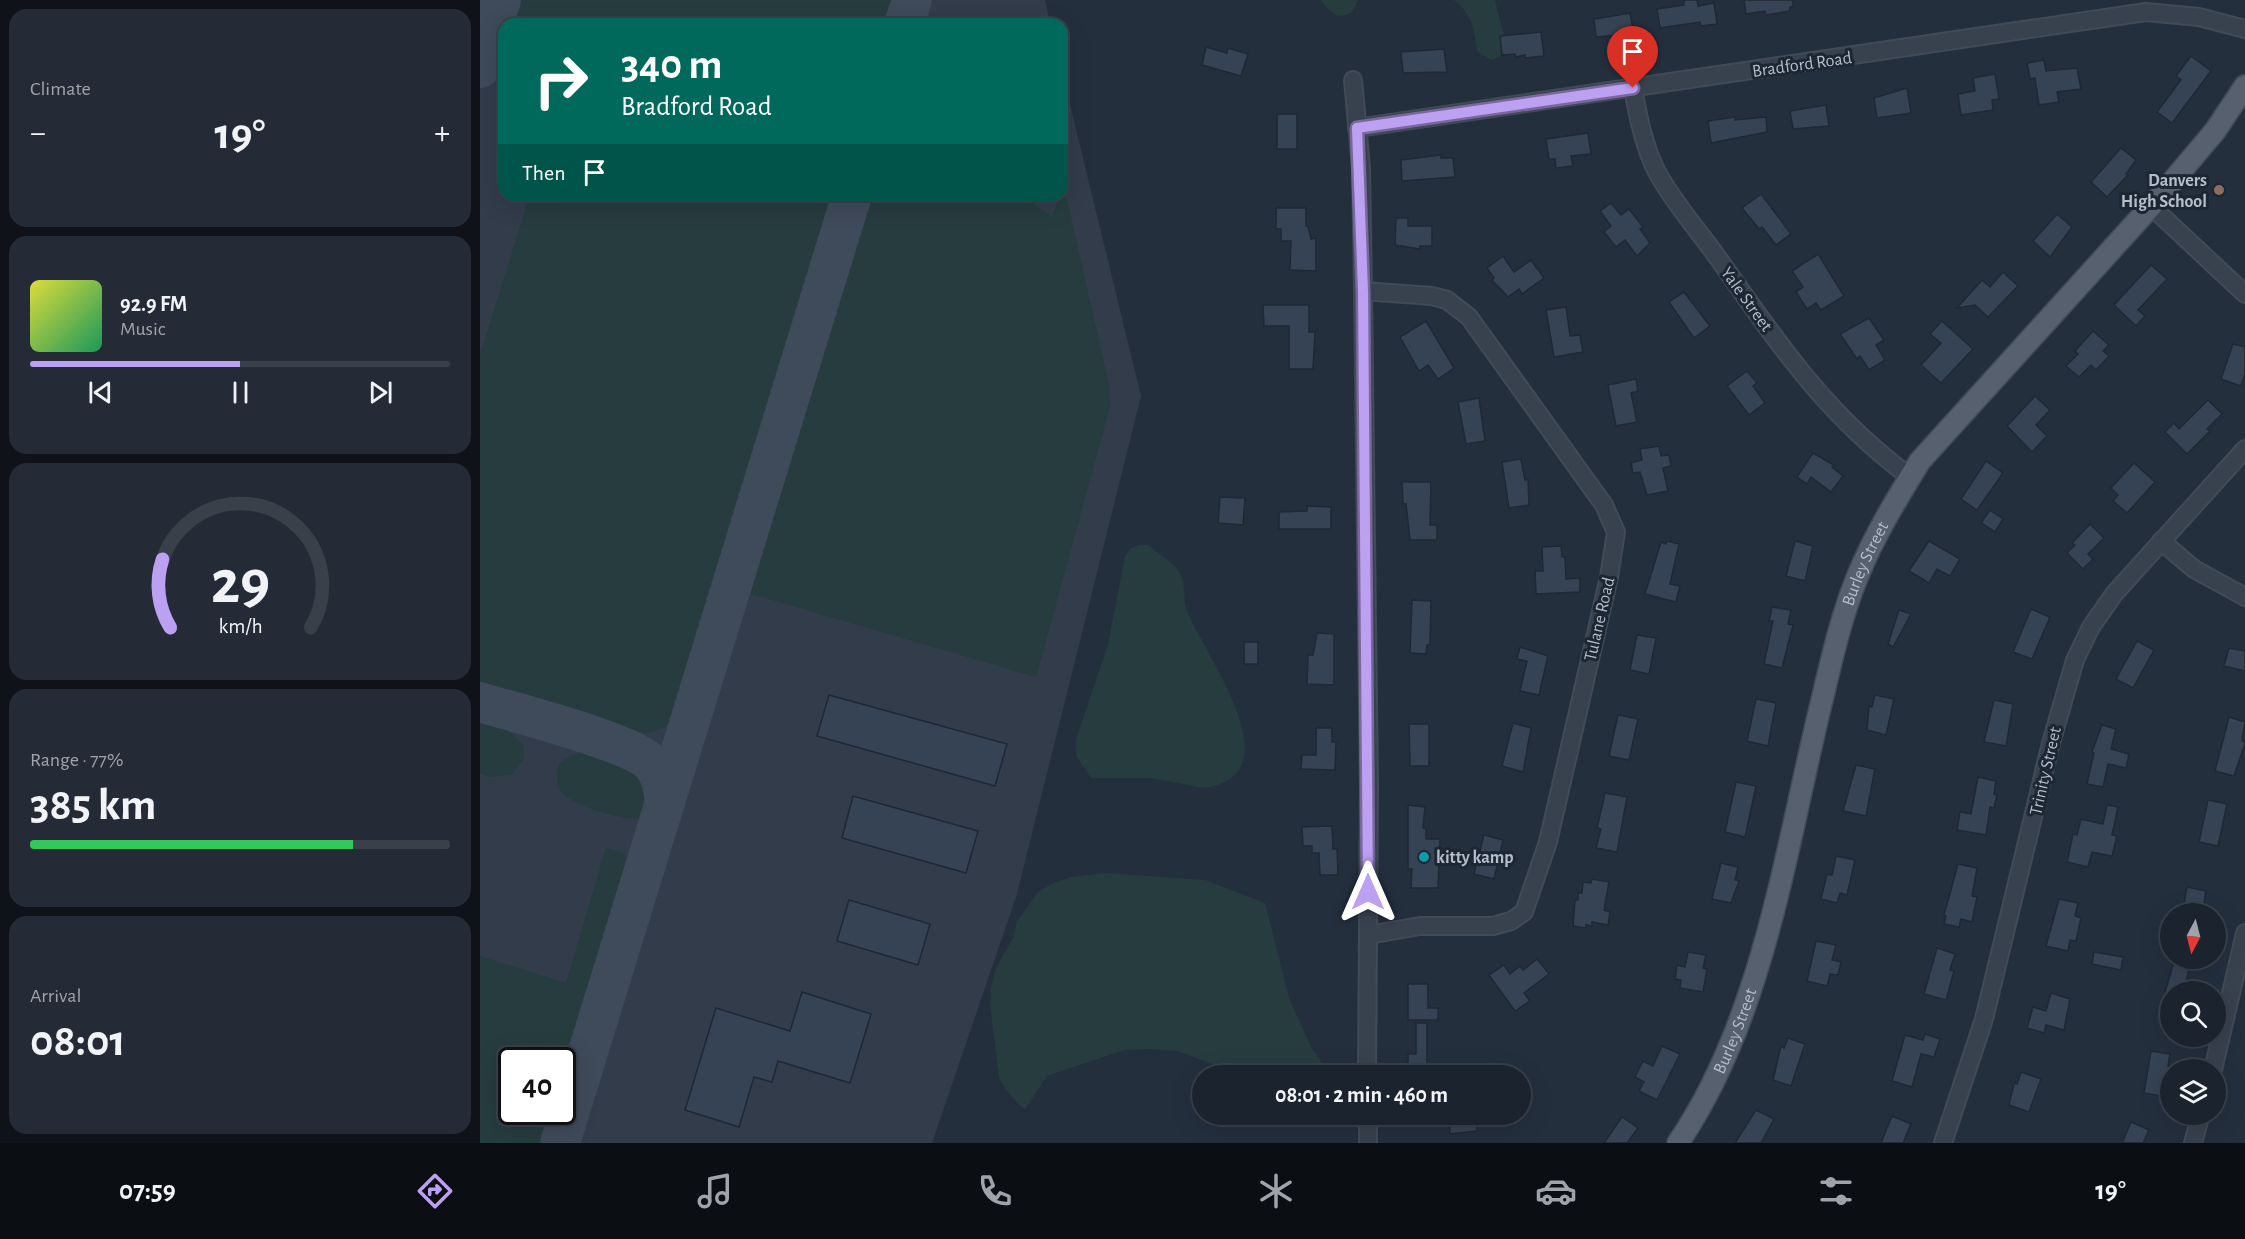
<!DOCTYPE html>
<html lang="en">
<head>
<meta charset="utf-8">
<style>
	:root { --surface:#1b232e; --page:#242b36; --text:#f1f3f6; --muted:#a0a4aa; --line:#39404a; --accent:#bca0f2 }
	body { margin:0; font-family:"Alegreya Sans",sans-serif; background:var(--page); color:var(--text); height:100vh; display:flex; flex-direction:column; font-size:22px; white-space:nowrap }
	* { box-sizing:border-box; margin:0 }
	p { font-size:20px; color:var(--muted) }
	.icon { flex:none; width:33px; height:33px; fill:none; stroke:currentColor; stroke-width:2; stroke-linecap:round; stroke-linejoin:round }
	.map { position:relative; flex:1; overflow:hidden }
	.sheet { display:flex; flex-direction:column; gap:9px; padding:9px; background:#0f1319; width:480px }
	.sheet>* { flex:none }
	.guide { position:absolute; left:18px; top:18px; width:570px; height:183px; border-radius:18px; box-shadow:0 6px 24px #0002,0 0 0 2px var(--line); background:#00695c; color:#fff; overflow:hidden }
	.needle { width:39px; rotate:187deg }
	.controls { position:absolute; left:1680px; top:903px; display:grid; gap:12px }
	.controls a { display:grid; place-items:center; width:66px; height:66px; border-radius:50%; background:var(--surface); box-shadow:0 6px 24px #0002,0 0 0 2px var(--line); font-size:30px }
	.speed { position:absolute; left:18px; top:1047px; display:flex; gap:12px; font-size:30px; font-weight:700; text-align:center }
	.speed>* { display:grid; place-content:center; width:78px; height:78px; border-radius:50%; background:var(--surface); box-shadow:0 6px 24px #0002,0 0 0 2px var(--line); line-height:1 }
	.speed .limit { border:3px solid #111; border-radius:9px; background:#fff; color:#111 }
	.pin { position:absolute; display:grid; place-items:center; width:51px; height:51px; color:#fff; margin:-62px -26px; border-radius:50% 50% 50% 0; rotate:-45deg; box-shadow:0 0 6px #0007 }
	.pin .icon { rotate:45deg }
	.me { position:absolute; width:66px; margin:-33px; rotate:0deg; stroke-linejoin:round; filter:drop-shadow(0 0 4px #0008) }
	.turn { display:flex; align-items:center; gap:21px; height:126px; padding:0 24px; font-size:27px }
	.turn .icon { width:78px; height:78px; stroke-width:2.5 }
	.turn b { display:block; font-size:42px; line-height:51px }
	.then { display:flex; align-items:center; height:57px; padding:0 24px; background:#0003; gap:12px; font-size:22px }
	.big { font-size:45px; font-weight:600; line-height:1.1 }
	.sheet .card { flex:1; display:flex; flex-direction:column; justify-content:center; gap:9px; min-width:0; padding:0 21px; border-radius:18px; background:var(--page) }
	.sheet .dial { align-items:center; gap:0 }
	.dial svg { height:156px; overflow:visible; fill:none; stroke:var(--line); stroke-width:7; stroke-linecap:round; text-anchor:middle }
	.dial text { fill:var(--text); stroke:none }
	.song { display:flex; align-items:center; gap:18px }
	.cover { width:72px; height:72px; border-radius:9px; background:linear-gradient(135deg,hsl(60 70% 55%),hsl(150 70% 35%)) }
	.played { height:6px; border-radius:3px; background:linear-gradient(90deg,var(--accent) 50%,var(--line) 50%) }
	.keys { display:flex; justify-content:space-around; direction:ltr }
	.heat { display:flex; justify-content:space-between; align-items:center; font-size:33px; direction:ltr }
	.charge { height:9px; border-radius:4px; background:linear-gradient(90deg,#34c759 77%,var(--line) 0) }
	.trip { position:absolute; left:712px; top:1065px; width:339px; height:60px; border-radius:30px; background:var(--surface); box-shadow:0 6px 24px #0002,0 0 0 2px var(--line); font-weight:600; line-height:60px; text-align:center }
	.tabs { display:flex; height:96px; justify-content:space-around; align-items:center; background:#0b0e12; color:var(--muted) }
	.tabs .icon { width:42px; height:42px }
	.tabs .current { color:var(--accent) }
	.tabs b { font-size:27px; color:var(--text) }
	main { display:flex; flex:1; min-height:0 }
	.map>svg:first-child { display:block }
	.airport { fill:#323c4b; fill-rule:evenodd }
	.green { fill:#263c3f }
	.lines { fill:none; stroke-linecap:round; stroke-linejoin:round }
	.taxiway { stroke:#3f4a5a; stroke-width:40 }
	.building { fill:#364354; stroke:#1f2835; stroke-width:1.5 }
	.minor-casing { stroke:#414a57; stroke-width:20 }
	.major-casing { stroke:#414a57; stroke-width:24 }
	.minor { stroke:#38414e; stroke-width:16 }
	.major { stroke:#56606e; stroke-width:21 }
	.route-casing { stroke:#7a689d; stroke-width:15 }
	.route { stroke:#bca0f2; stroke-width:10 }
	.education-dot { fill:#8d6e63; stroke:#1d2633; stroke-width:2 }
	.culture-dot { fill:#0f9aa8; stroke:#1d2633; stroke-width:2 }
	.labels { text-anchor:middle; stroke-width:6; stroke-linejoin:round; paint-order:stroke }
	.street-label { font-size:18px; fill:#b4bcc9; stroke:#1d2633 }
	.poi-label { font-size:18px; font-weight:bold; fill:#b4bcc9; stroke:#1d2633; text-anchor:end }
</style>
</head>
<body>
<main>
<section class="sheet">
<div class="card"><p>Climate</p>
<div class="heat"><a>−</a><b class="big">19°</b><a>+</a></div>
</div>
<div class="card">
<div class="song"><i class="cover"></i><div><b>92.9 FM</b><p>Music</p></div></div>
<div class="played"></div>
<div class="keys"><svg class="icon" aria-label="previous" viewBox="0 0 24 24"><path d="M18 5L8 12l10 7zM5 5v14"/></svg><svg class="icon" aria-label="pause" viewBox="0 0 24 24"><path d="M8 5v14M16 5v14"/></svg><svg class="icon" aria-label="next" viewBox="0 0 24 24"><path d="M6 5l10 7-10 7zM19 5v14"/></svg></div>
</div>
<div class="card dial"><svg viewBox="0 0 100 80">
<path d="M14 69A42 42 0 1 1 86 69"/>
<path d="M14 69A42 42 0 0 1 10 34" stroke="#bca0f2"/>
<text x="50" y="56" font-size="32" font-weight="700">29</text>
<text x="50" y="72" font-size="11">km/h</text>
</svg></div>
<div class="card"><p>Range · 77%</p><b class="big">385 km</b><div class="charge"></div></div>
<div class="card"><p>Arrival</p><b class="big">08:01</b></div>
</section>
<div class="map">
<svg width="1765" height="1143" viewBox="0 0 1765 1143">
	<rect width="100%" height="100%" fill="#242f3e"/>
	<path class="airport" d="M0 0H565L570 24H24V195H582V72L661 396 537 894 452 1143H0ZM32 1060H82V1112H32Z"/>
	<g class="green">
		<path d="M34 0H418L411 24H26Z"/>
		<path d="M840 0H878L872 12C857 21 850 11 840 0Z"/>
		<path d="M974 0H1015L1026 45 1021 56 1011 60 997 51C994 29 992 14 974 0Z"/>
		<path d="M50 195H358L195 720 184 728 166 733 0 684V355Z"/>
		<path d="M387 195H541L572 217 580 195 587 200 629 385 630 406 556 677 268 593Z"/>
		<path d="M659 545H668C676 552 694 563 699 571 706 582 703 599 707 611 724 654 817 775 724 788L671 778H611L596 756V739L628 645 645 556 650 549Z"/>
		<path d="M0 719 25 727 43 745 44 758 32 774 11 777 0 774Z"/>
		<path d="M99 753C130 755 192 776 164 817 151 824 90 805 81 792 75 784 77 774 79 764L90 756Z"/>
		<path d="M126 848 142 852 151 867 83 1089 82 1060H32V1112H76L66 1143H0V956L86 983Z"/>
		<path d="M626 873 725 880 785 903 809 998 831 1047 851 1075H812L803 1072 740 1067 698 1051 671 1049 644 1050 567 1076 545 1109C537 1104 522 1086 519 1077L510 1005 511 987 515 970 533 938 537 921 558 892 574 883 591 877Z"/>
	</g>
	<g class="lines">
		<g class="taxiway">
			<path d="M424 24 432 0"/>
			<path d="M0 68 21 0"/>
			<path d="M0 702C35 713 153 742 172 764 182 775 183 789 185 803"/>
			<path d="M80 1143 372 195"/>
		</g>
	</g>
	<g class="building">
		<path d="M1204 0H1217L1218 6 1234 3 1237 24 1221 26 1220 22 1180 28 1177 9 1204 5Z"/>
		<path d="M1264 0H1313V7H1310V11L1286 15 1285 11 1266 14Z"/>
		<path d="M1150 13 1154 34 1116 37 1114 19Z"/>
		<path d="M1061 32 1064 56 1045 58V55L1036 57 1035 54 1022 55 1020 36Z"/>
		<path d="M726 47 747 53 748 48 768 54 761 76 722 65Z"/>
		<path d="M964 49 967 72 923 73 921 52Z"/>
		<path d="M1711 56 1731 71 1692 123 1677 112 1701 80 1696 76Z"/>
		<path d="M1564 60 1566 71 1597 68 1601 89 1577 92 1579 102 1559 105 1555 78 1550 79 1547 63Z"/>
		<path d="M1515 74 1519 99 1512 100 1513 110 1481 115 1478 94 1495 91 1493 78Z"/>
		<path d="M1427 88 1431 113 1397 118 1394 98Z"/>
		<path d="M1346 105 1349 126 1313 129 1310 111Z"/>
		<rect x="797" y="114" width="20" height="35"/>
		<path d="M1255 117V120L1286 117 1287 132 1231 143 1228 121Z"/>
		<path d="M1108 133 1111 154 1091 156 1093 166 1076 168 1075 159H1069L1066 139Z"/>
		<path d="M1641 148 1656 160 1646 174 1648 175 1627 197 1611 182Z"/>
		<path d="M961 155V158H973L975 177 922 181 921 160Z"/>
		<path d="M1281 194 1311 234 1296 245 1282 227 1279 229 1262 208Z"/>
		<path d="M1131 203 1141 215 1149 209 1163 227 1160 229 1170 243 1157 256 1145 240 1136 247 1124 232 1131 226 1120 211Z"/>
		<path d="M796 208H826V226H828L831 239 836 238V271L810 270 811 241H801V229H796Z"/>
		<path d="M1577 214 1592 227 1570 257 1553 241Z"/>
		<path d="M916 218H928V226H952V246H940V249L915 245Z"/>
		<path d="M1338 254 1364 296 1341 310 1336 303 1327 309 1316 292 1323 287 1312 271Z"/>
		<path d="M1023 256 1034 272 1051 260 1064 278 1042 294 1039 289 1028 297 1012 280 1014 278 1007 268Z"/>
		<path d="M1671 265 1687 279 1658 310 1665 316 1656 326 1634 305Z"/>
		<path d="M1523 272 1538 286 1508 317 1495 305 1477 308 1502 280 1510 287Z"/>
		<path d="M1204 292 1230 326 1214 338 1189 302Z"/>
		<path d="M783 305H829V332H835L833 369H809V326H784Z"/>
		<path d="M1086 307 1090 336 1100 335 1103 352 1074 357 1066 310Z"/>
		<path d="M1389 318 1404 340 1396 345 1405 360 1389 370 1380 356 1377 359 1360 334Z"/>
		<path d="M946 321 974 368 958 379 948 365 939 371 920 337Z"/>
		<path d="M1462 321 1493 349 1461 383 1441 365 1461 343 1450 334Z"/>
		<path d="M1613 331 1629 345 1623 351 1629 356 1616 370 1611 365 1599 377 1586 366 1598 354 1595 351Z"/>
		<path d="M1753 344 1765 347V374L1761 386 1741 379Z"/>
		<path d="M1267 371 1277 383 1273 386 1285 403 1269 415 1247 386Z"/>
		<path d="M1156 379 1158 391 1151 393 1157 422 1136 426 1128 385Z"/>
		<path d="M1555 396 1570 410 1556 425 1567 436 1552 452 1527 426Z"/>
		<path d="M999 398 1005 441 986 444 978 402Z"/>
		<path d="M1728 400 1742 414 1727 429 1730 431 1707 454 1685 432 1694 423 1699 429Z"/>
		<path d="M1179 446 1181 456 1189 455 1191 466 1183 468 1188 491 1167 495 1160 472 1153 473 1151 463 1162 460 1160 449Z"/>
		<path d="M1333 453 1354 465 1352 467 1363 476 1351 492 1331 477 1327 484 1317 477Z"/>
		<path d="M1041 459 1045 480 1048 479 1049 505 1029 508 1022 462Z"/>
		<path d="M1506 461 1523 473 1497 510 1481 499Z"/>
		<path d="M1654 463 1675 482 1647 513 1633 501 1638 495 1631 488Z"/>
		<path d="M922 482H951L950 525H957V540H930L926 504H923Z"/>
		<path d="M740 497 765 498 763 525 738 523Z"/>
		<path d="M827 506 851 507V529H799V512L827 511Z"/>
		<path d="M1510 510 1523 519 1515 532 1501 523Z"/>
		<path d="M1610 524 1624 538 1608 554 1613 559 1603 569 1587 553 1595 545 1592 543Z"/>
		<path d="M1187 541 1199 544 1190 584 1200 586 1196 602 1165 594 1181 542 1186 544Z"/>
		<path d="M1315 541 1333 546 1325 581 1306 576Z"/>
		<path d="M1449 541 1480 559 1470 576 1457 569 1449 583 1429 571Z"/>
		<path d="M1081 546 1082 557H1085L1086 579 1100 578V592L1056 594 1055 571H1063L1062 547Z"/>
		<path d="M932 600 951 601 950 645H947L946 654 930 653Z"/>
		<path d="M1292 607 1311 610 1308 624 1313 625 1302 668 1284 664 1293 621H1289Z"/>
		<path d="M1551 609 1570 617 1552 659 1533 652Z"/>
		<path d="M1419 610 1431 614 1413 647 1408 644Z"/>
		<path d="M837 633 854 634V685L827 684 828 655H833Z"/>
		<path d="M1157 635 1176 638 1169 674 1150 670Z"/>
		<path d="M1657 641 1674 650 1653 688 1636 679Z"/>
		<rect x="764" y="642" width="14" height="22"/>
		<path d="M1040 647 1068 656 1059 695 1040 691 1047 661 1037 659Z"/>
		<path d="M1749 648 1765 651V671L1744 666Z"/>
		<path d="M349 695 527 744 515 786 337 736Z"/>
		<path d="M1395 695 1414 699 1406 735 1387 730 1389 706 1392 707Z"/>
		<path d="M1276 699 1296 703 1288 746 1267 741Z"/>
		<path d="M1514 700 1533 704 1526 746 1504 742Z"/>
		<path d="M1138 715 1158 719 1149 760 1129 756Z"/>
		<path d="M1749 717 1765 722 1762 740 1765 743 1754 776 1735 771Z"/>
		<path d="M1033 723 1051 728 1043 772 1022 766Z"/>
		<path d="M929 724H949V766H930Z"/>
		<path d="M1622 725 1636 729 1631 749 1649 754 1646 768 1628 764 1623 787 1607 784 1614 753 1612 752Z"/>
		<path d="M836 728H852V742H856L855 770 821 769 822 755H836Z"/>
		<path d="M1376 765 1395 769 1386 816 1363 811Z"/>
		<path d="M1498 777 1516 781 1514 794 1517 795 1514 808 1510 807 1506 835 1477 830 1480 812 1491 814Z"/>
		<path d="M1256 782 1276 786 1265 837 1245 832Z"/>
		<path d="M1125 793 1147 797 1137 852 1116 848 1121 829 1117 828Z"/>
		<path d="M373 796 498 831 486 873 362 838Z"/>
		<path d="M1728 800 1747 804 1738 846 1719 842Z"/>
		<path d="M928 805 945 807 943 828 946 829V839H960L958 888H931L932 869H928Z"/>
		<path d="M1627 805 1638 807 1632 835 1637 836 1632 856 1612 852 1608 867 1587 862 1593 834 1597 835 1601 819 1623 824Z"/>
		<path d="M852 826 853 849H857L858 875H840L839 853H832V846H823L822 827Z"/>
		<path d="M1004 835 1023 840 1014 879 994 874Z"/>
		<path d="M1356 856 1375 860 1367 895 1360 893 1357 903 1341 899 1347 874 1352 875Z"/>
		<path d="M1241 863 1258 867 1255 880 1259 881 1251 903 1232 899Z"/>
		<path d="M1478 864 1497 868 1492 896 1497 897 1492 922 1481 919 1479 927 1464 924 1466 916 1464 915Z"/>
		<path d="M1112 879 1129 882 1124 910 1130 912 1128 925 1112 922V926L1106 925V928L1093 926 1095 900H1098V893H1102L1103 882 1111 883Z"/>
		<path d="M1707 887 1726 891 1722 914H1702Z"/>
		<path d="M1579 899 1598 903 1595 916 1601 918 1596 941 1590 940 1588 951 1566 946Z"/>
		<path d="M369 900 450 924 438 965 357 941Z"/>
		<path d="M1336 941 1356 945 1352 960 1361 962 1358 975 1350 974 1347 986 1327 981Z"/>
		<path d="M1457 948 1475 954 1470 970 1474 971 1466 1000 1444 994Z"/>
		<path d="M1208 952 1226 955 1223 968 1227 969 1223 992 1200 988 1201 980 1195 979 1197 965 1205 967Z"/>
		<path d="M1614 952 1643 957 1641 970 1612 964Z"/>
		<path d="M1057 959 1069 974 1044 993 1050 1001 1035 1011 1009 975 1024 965 1030 974 1040 966 1043 970Z"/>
		<path d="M1693 965 1709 969 1704 992H1685Z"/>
		<path d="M928 984H948V1008H958V1020H928Z"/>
		<path d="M322 992 391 1014 370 1083 298 1061 292 1082 274 1077 259 1127 205 1110 236 1008 310 1031Z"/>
		<path d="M1571 993 1590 999 1584 1030 1566 1025 1564 1033 1547 1028 1553 1007 1566 1011Z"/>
		<path d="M936 1023H947V1076H928V1054H936Z"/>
		<path d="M1445 1034 1460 1039 1454 1057 1441 1054 1432 1087 1412 1081 1425 1035 1443 1040Z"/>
		<path d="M1308 1038 1325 1044 1311 1086 1293 1080 1301 1046 1304 1048Z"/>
		<path d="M1182 1046 1200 1054 1177 1100 1159 1091 1164 1082 1155 1077 1163 1061 1173 1066Z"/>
		<path d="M1671 1051 1690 1054 1688 1066 1691 1067 1686 1097 1664 1093Z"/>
		<path d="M1541 1072 1561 1079 1549 1112 1529 1105 1534 1083 1537 1084Z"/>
		<path d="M1276 1110 1294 1119 1281 1143H1255Z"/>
		<path d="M969 1114H995L997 1131 970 1134Z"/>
		<path d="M1412 1116 1431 1124 1423 1143H1401Z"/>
		<path d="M1142 1117 1158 1128 1147 1143H1124Z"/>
		<path d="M1651 1122 1669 1130 1663 1143H1642Z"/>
	</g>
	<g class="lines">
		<g class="minor-casing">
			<g id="minor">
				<path d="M873 80 881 167 883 291 889 785 887 1076"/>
				<path d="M1153 89C1158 116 1164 147 1177 172 1193 202 1218 230 1238 258 1298 343 1345 414 1430 477"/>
				<path d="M877 128 1666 12 1719 17 1765 29"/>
				<path d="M1671 206 1765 294"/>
				<path d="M883 291 952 296 967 300 989 317 1124 505 1136 532 1129 577 1068 842 1044 912 1031 921 1013 926H940L888 935"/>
				<path d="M1681 541 1714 569 1765 597"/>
				<path d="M1733 1070 1765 933"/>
				<path d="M888 1114V1143"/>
				<path d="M1463 1143 1504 1019 1571 743 1595 660 1611 627 1634 594 1765 449"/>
				<path d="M1713 1143 1721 1114"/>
			</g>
		</g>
		<g class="major-casing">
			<g id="major">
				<path id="s1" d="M1198 1143C1284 1017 1306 846 1342 700 1352 658 1362 613 1379 573 1395 534 1418 497 1440 461L1681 195 1735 131 1765 86"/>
			</g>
		</g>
		<use href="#minor" class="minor"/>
		<use href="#major" class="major"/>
	</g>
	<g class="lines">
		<g class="route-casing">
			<path id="route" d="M888 892 883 291 877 128 1153 88"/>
		</g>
		<use href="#route" class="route"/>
	</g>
	<circle class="education-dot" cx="1739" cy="190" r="6"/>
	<circle class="culture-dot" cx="944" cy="857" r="6"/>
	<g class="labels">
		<g class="street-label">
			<text transform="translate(1322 64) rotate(-8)" y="6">Bradford Road</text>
			<text transform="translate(1267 299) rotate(54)" y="6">Yale Street</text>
			<text dy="6" stroke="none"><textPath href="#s1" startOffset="612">Burley Street</textPath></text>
			<text transform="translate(1119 619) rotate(-77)" y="6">Tulane Road</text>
			<text transform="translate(1565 771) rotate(-77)" y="6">Trinity Street</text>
			<text dy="6" stroke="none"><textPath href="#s1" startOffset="126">Burley Street</textPath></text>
		</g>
		<g class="poi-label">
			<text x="1727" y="186">Danvers<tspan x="1727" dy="21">High School</tspan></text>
			<text x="956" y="863" text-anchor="start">kitty kamp</text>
		</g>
	</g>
</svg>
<div class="controls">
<a><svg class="needle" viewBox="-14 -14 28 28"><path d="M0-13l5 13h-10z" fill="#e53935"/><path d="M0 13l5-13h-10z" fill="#a0a4aa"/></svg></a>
<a><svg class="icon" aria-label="search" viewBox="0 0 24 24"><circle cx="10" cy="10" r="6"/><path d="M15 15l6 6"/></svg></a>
<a><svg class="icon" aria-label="layers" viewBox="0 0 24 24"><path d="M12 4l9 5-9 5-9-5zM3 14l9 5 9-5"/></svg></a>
</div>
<div class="speed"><div class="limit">40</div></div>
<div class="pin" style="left:1153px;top:88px;background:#d93025"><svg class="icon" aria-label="arrive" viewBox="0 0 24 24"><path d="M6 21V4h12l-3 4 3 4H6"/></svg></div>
<svg class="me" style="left:888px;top:892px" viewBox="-20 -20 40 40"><path d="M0-17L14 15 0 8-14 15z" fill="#bca0f2" stroke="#fff" stroke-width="4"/></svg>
<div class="trip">08:01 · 2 min · 460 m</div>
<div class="guide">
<div class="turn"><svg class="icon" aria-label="right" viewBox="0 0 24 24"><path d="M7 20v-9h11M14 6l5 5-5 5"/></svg><div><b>340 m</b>Bradford Road</div></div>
<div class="then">Then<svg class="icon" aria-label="arrive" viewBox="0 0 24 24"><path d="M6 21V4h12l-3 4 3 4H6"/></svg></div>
</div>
</div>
</main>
<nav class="tabs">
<b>07:59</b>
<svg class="icon current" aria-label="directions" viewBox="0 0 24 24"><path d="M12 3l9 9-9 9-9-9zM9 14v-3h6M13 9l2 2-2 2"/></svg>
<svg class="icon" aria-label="music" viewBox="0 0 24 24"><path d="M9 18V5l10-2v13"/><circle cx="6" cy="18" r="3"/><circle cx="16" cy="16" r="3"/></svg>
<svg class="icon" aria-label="phone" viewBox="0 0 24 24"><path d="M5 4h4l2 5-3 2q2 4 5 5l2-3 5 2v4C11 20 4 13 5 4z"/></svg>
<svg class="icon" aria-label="climate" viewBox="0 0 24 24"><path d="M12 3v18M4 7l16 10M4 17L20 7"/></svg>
<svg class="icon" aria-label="car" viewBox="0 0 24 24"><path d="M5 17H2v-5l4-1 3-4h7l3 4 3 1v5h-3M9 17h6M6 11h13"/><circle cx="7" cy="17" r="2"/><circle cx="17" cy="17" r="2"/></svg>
<svg class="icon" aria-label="filters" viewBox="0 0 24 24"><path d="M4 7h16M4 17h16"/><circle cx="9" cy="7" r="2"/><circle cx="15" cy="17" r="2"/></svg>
<b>19°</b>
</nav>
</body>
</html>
